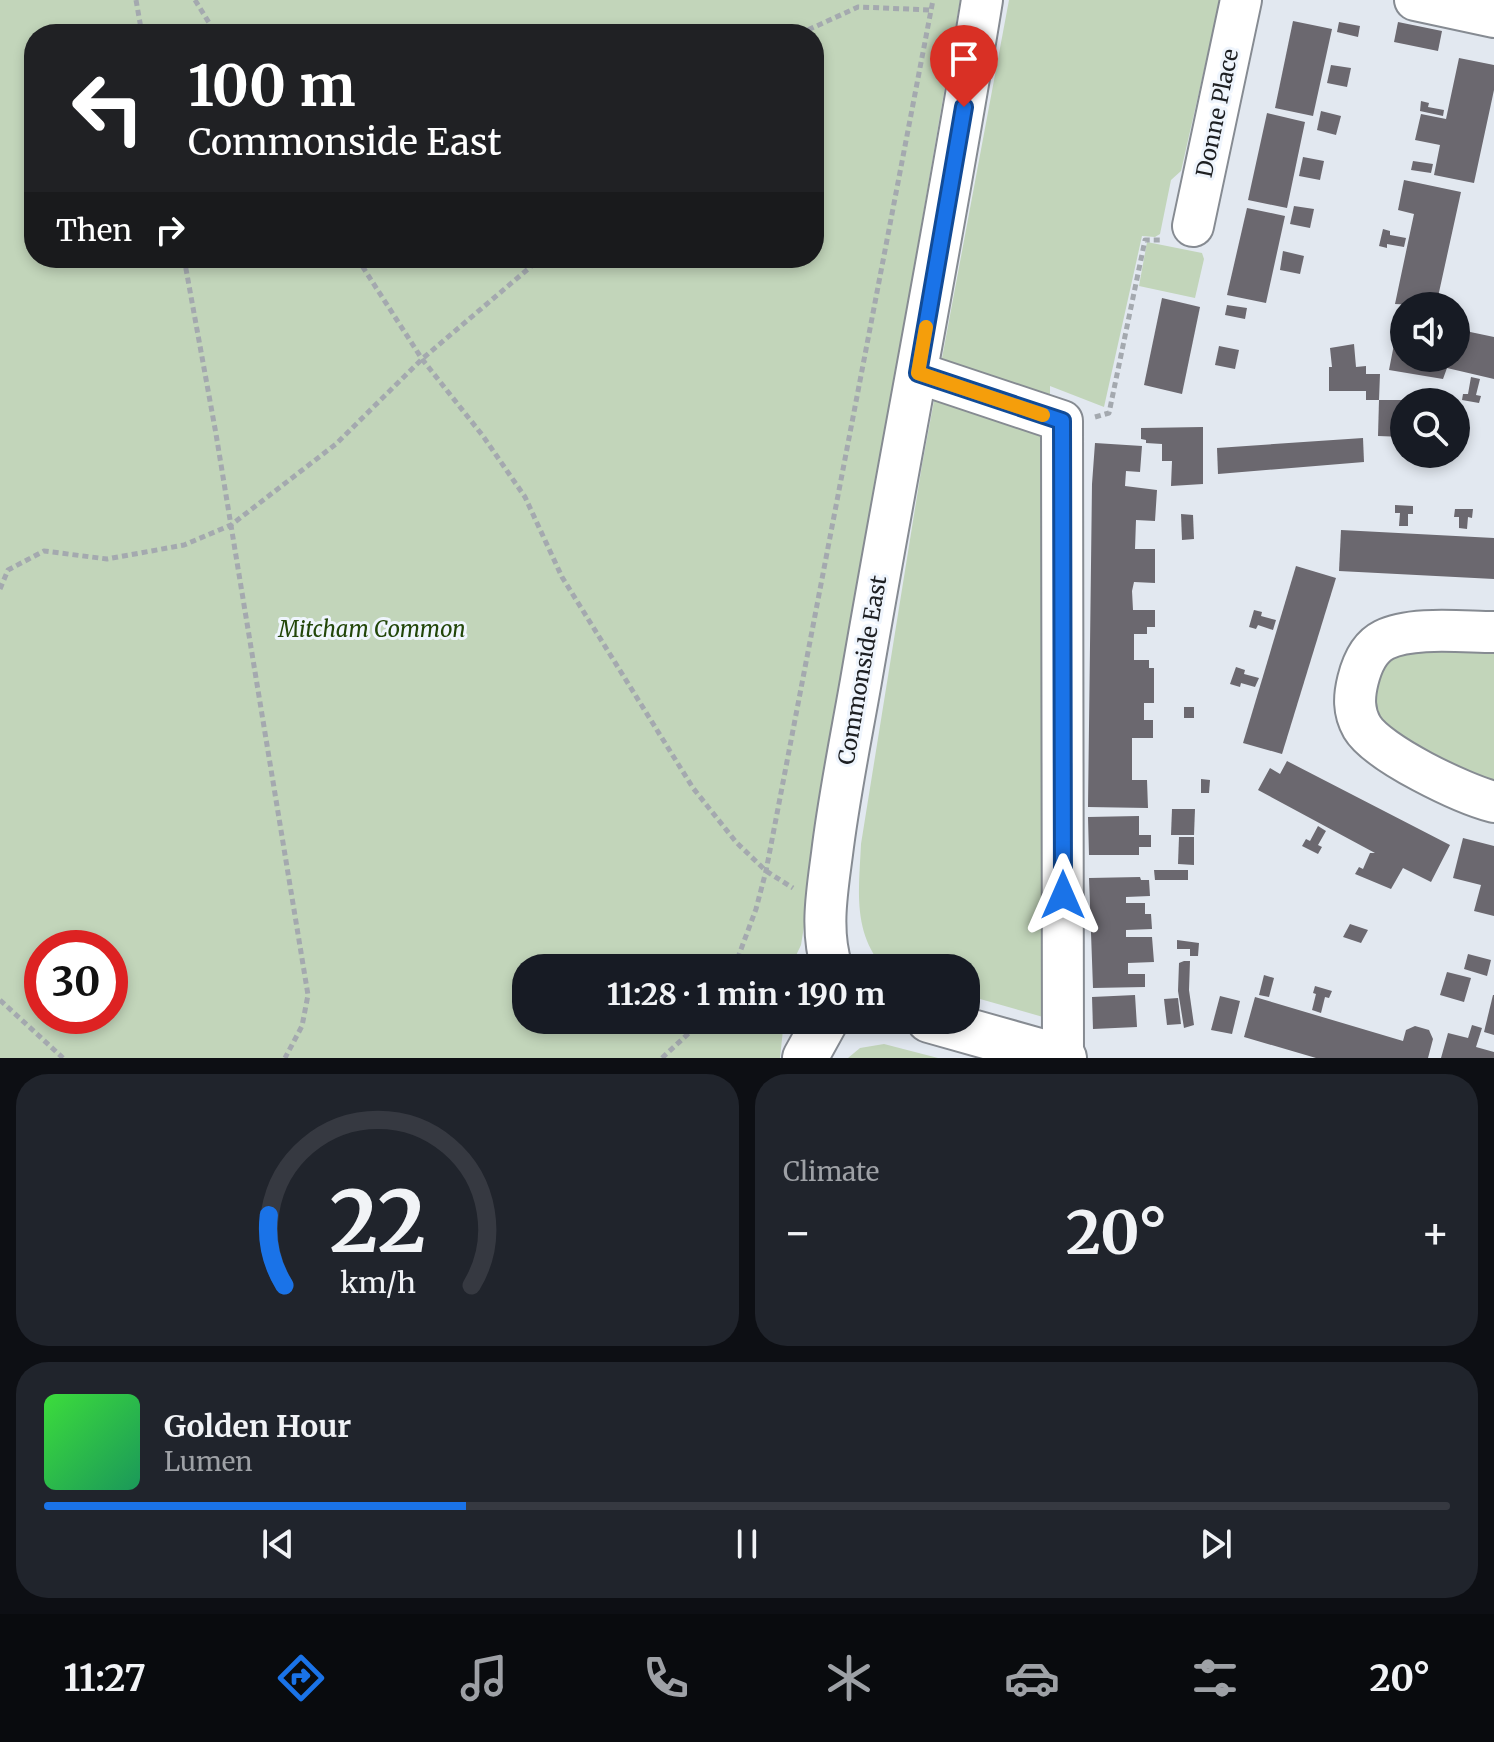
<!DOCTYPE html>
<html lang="en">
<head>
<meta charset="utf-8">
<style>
	:root { --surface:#171b24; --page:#20242c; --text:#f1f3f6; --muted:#9ea1a6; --line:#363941; --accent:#1a73e8 }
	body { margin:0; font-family:Merriweather,serif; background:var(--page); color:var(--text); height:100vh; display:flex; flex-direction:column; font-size:30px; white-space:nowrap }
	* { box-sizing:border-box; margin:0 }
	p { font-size:26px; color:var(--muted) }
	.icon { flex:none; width:44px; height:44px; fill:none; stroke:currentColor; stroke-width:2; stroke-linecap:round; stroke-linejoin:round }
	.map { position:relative; height:1058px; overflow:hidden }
	.side { display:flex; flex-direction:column; gap:16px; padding:16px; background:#0d0f14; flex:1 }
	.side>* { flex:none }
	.hud { position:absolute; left:24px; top:24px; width:800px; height:244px; border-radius:32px; box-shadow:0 4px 12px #0003; background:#202124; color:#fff; overflow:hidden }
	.buttons { position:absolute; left:1390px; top:292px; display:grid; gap:16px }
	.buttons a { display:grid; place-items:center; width:80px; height:80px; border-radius:50%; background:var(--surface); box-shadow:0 4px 12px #0003; font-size:40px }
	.speed { position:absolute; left:24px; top:930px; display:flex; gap:16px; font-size:40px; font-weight:700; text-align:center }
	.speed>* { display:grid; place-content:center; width:104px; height:104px; border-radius:50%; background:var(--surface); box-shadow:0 4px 12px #0003; line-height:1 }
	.speed .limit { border:12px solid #d22; background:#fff; color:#111 }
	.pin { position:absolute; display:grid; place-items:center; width:68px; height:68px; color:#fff; margin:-82px -34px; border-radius:50% 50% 50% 0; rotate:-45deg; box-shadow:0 0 8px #0007 }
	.pin .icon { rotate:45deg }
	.me { position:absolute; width:88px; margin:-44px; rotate:0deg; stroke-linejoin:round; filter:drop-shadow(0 0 6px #0008) }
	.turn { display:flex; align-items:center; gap:28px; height:168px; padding:0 32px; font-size:36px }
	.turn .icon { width:104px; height:104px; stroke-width:2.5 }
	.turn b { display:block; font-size:56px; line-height:68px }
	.then { display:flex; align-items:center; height:76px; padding:0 32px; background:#0003; gap:16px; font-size:30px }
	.big { font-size:60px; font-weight:700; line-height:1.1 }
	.side .card { flex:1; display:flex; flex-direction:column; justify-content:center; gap:12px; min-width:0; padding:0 28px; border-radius:32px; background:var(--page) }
	.side .dial { align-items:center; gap:0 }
	.dial svg { height:208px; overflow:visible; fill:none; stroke:var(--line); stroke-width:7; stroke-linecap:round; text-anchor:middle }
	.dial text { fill:var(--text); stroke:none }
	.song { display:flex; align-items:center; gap:24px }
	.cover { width:96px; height:96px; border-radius:12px; background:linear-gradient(135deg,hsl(120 70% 55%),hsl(150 70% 35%)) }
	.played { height:8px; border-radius:4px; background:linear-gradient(90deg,var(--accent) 30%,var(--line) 30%) }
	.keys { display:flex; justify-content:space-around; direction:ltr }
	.heat { display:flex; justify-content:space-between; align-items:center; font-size:44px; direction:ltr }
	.side .tiles { flex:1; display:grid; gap:16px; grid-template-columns:1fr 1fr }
	.card:last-child { grid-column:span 2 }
	.trip { position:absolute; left:512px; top:954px; width:468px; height:80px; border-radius:32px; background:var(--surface); box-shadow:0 4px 12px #0003; font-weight:700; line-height:80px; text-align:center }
	.dock { display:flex; height:128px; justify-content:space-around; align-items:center; background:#090b0e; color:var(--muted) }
	.dock .icon { width:56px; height:56px }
	.dock .current { color:var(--accent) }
	.dock b { font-size:36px; color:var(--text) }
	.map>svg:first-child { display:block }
	.green { fill:#c2d5ba; fill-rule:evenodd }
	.building { fill:#6b686f }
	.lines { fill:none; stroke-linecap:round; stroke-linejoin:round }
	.minor-casing { stroke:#868b92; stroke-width:44 }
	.major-casing { stroke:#868b92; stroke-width:48 }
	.path { stroke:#a4a9af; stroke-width:5; stroke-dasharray:6 4; stroke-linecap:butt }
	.minor { stroke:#fff; stroke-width:40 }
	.major { stroke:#fff; stroke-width:44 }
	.route-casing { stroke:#114b97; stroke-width:20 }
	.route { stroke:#1a73e8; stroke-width:14 }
	.slow { stroke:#f59e0b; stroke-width:14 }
	.labels { text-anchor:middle; stroke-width:6; stroke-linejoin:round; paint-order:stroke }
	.street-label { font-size:22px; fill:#1d1f22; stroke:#eff5fd }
	.park-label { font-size:22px; font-style:italic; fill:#224609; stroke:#eff5fd }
</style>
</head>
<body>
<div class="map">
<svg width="1494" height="1058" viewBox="0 0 1494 1058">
	<rect width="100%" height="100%" fill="#e2e8f0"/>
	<g class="green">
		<path d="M0 0H960L870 522 801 945 790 968H526V1020H784L780 1058H0ZM34 34H814V258H34ZM42 948H110V1016H42Z"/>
		<path d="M1009 0H1220L1181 171 1171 180 1160 234 1155 237 1142 236 1104 407 1050 386V1019L966 995V968H884C852 932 859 889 861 844L922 465Z"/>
		<path d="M1147 242 1202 253 1204 259 1195 298 1139 286Z"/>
		<path d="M1494 644V786L1388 732 1372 710 1376 671 1391 654Z"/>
		<path d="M884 1044 938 1058H848L860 1048Z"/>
	</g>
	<g class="building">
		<path d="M1293 21 1332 29 1313 116 1275 108Z"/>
		<path d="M1339 22 1360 26 1358 37 1337 32Z"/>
		<path d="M1398 22 1442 31 1438 51 1394 42Z"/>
		<path d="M1459 58 1494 65V90L1474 183 1434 175 1440 145 1415 140 1421 114 1446 119Z"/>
		<path d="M1331 65 1351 68 1347 87 1327 83Z"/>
		<path d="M1421 101 1429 103 1428 107 1444 110 1443 116 1420 111Z"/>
		<path d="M1321 111 1341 116 1336 135 1317 130Z"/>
		<path d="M1267 113 1305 122 1287 208 1248 200Z"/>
		<path d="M1303 157 1324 161 1320 180 1299 176Z"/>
		<path d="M1413 161 1433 164 1431 173 1411 170Z"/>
		<path d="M1404 180 1461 192 1436 306 1395 304 1414 214 1398 210Z"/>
		<path d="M1294 206 1314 209 1310 228 1290 224Z"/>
		<path d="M1247 208 1285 216 1266 303 1227 295Z"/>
		<path d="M1383 229 1390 231V235L1406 238 1404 247 1387 244V248L1379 246Z"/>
		<path d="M1283 251 1304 256 1300 274 1280 270Z"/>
		<path d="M1162 298 1200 307 1182 394 1144 385Z"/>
		<path d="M1227 305 1247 308 1245 319 1225 315Z"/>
		<path d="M1397 329 1404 330V358H1456V329L1494 337V379L1447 368 1443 379 1389 370Z"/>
		<path d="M1354 344 1356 367 1366 366V374H1380L1379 400H1366V391H1329V367H1332L1330 348Z"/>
		<path d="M1219 346 1239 350 1235 369 1215 365Z"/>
		<path d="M1471 377 1480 379 1476 395 1481 396 1479 403 1462 400 1463 394H1468Z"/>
		<path d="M1379 400H1404V437L1378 436Z"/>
		<path d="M1203 427V484L1171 486 1172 461H1162V444L1146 443V440L1141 439V428Z"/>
		<path d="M1363 438 1364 462 1218 474 1217 448Z"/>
		<path d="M1095 443 1142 446 1140 472 1126 471 1125 486 1157 490 1155 521 1136 520 1135 549H1155V583L1134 582 1132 591 1133 610H1155V627H1147V634H1134V660H1149V668H1154V703H1144V720H1153V738H1132V780H1147L1148 808 1088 807 1092 484Z"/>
		<path d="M1395 505 1413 506V514H1408V526H1399L1400 513H1395Z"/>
		<path d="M1455 509H1473L1472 518 1468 517 1467 529 1459 528V517H1454Z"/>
		<path d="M1181 514 1193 515 1194 539 1182 540Z"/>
		<path d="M1341 530 1494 538V579L1339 571Z"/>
		<path d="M1296 566 1336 578 1282 754 1243 743Z"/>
		<path d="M1254 610 1262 612 1261 616 1276 620 1273 630 1258 625 1256 629 1249 627Z"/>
		<path d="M1236 667 1245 670 1244 674 1259 678 1255 687 1241 683 1240 687 1230 684Z"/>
		<rect x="1184" y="707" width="10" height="11"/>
		<path d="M1287 761 1450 845 1431 882 1403 868 1391 889 1355 874 1359 867 1363 869 1370 853H1375L1258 790 1270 768 1280 774Z"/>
		<path d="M1201 779 1210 780 1209 793H1201Z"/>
		<path d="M1172 809H1195L1194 835H1171Z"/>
		<path d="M1139 816V835H1151V847H1139V855H1089L1088 817Z"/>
		<path d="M1318 826 1326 831 1318 845 1322 847 1318 854 1302 846 1306 839 1310 841Z"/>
		<path d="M1179 837H1194V865L1178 864Z"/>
		<path d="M1463 838 1494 846V916L1474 911 1481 885 1453 878Z"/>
		<path d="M1154 870H1188V880H1155Z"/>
		<path d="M1140 877 1141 880H1149L1150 896 1126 897V903H1145V914H1151L1152 929 1126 930V937H1152L1154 962 1128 963V974H1145V987L1093 988 1089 878Z"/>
		<path d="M1350 924 1368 930 1361 943 1343 937Z"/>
		<path d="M1177 940 1199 943 1198 956H1190V949H1177Z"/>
		<path d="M1468 954 1491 960 1487 976 1464 969Z"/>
		<path d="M1184 961H1190L1189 990 1194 1025 1184 1028 1178 991 1179 963Z"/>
		<path d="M1447 972 1471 978 1464 1002 1440 995Z"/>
		<path d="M1264 975 1274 978 1269 997 1259 995Z"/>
		<path d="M1315 986 1332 991 1329 998 1325 997 1321 1013 1312 1010 1316 994 1313 993Z"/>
		<path d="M1135 995 1137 1027 1093 1029 1092 997Z"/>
		<path d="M1493 995H1494V1035L1484 1032Z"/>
		<path d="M1220 996 1240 1001 1232 1034 1211 1030Z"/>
		<path d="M1255 997 1403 1041 1406 1030 1415 1026 1429 1030 1433 1039 1428 1058H1316L1244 1037Z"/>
		<path d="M1178 998 1181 1024 1167 1025 1164 999Z"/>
		<path d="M1472 1025 1482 1028 1476 1047 1494 1052V1058H1441L1448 1033 1468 1038Z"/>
	</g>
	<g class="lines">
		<g class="minor-casing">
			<g id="minor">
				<path d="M1415 0 1494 17"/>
				<path d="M1193 226 1241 0"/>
				<path d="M918 373 1062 421 1063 1058"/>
				<path d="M1494 632C1464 632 1411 626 1384 640 1370 647 1362 664 1358 680 1354 696 1353 711 1362 727 1378 754 1463 794 1494 802"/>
				<path d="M832 968C820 931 827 892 832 854 839 796 851 738 861 681 900 454 945 228 982 0"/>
			</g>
		</g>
		<g class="major-casing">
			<g id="major">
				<path d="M929 1020 1064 1058"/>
				<path d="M805 1058 826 1020"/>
			</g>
		</g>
		<g class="path">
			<path d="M136 0 142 34"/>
			<path d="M195 0 216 34"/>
			<path d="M799 34 858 7 931 10"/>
			<path d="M184 258 216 434 308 995 302 1026 285 1058"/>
			<path d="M357 258 422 359 483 436 525 497 562 577 693 788 736 842 766 871 793 888"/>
			<path d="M1095 417 1109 413 1145 240H1163"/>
			<path d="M0 589 8 570 44 551 107 559 184 545 231 525 336 444 422 359 541 258"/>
			<path d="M734 968 756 909 766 871 933 0"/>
			<path d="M0 1000 63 1058"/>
			<path d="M662 1058 703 1020"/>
		</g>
		<use href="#minor" class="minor"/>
		<use href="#major" class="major"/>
	</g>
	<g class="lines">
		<g class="route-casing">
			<path id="route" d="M964 107 918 373 1062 421 1063 895"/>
		</g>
		<use href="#route" class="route"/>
		<path class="slow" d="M926 327 918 373 1043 415"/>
	</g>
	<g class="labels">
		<g class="street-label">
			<text transform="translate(1217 113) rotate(-78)" y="8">Donne Place</text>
			<text transform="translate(862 670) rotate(-80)" y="8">Commonside East</text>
		</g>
		<g class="park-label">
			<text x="372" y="637">Mitcham Common</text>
		</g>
	</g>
</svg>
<div class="buttons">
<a><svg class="icon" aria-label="sound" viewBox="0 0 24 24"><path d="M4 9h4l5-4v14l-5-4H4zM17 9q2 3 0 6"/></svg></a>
<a><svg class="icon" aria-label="search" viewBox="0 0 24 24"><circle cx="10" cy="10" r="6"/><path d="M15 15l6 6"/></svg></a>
</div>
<div class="speed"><div class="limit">30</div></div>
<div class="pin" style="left:964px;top:107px;background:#d93025"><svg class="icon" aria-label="arrive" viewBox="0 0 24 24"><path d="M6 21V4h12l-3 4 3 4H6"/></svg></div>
<svg class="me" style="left:1063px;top:895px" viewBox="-20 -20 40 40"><path d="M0-17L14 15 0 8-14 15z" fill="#1a73e8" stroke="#fff" stroke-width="4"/></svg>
<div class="trip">11:28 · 1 min · 190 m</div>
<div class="hud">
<div class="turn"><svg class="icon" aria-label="left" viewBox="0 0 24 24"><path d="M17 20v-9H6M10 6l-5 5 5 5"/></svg><div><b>100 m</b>Commonside East</div></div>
<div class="then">Then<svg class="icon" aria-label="right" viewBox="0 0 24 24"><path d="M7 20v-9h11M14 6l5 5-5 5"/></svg></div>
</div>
</div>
<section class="side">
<div class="tiles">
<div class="card dial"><svg viewBox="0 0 100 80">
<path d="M14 69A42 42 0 1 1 86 69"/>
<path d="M14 69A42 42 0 0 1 8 42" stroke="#1a73e8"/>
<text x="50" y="56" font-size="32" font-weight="700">22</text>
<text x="50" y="72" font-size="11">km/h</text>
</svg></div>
<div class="card"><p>Climate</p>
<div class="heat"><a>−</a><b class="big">20°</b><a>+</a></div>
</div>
<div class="card">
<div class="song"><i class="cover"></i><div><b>Golden Hour</b><p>Lumen</p></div></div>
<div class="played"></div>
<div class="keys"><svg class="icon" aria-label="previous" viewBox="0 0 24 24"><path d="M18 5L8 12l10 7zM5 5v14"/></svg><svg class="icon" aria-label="pause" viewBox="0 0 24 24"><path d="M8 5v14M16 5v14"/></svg><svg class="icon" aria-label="next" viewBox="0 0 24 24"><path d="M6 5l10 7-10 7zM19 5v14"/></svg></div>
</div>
</div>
</section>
<nav class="dock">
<b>11:27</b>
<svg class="icon current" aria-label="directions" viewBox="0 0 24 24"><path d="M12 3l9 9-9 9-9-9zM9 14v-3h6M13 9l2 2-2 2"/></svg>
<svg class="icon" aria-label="music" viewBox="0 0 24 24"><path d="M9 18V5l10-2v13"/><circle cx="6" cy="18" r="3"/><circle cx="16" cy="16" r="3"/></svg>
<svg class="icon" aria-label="phone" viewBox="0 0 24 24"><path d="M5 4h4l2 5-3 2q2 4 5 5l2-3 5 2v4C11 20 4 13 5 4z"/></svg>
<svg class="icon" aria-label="climate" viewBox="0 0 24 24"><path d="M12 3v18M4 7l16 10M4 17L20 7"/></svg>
<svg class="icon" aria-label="car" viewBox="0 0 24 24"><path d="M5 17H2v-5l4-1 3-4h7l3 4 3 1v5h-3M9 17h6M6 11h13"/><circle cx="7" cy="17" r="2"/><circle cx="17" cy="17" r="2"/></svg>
<svg class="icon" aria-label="filters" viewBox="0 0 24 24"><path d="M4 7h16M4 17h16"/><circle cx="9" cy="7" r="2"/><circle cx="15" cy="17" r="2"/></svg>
<b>20°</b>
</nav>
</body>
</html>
